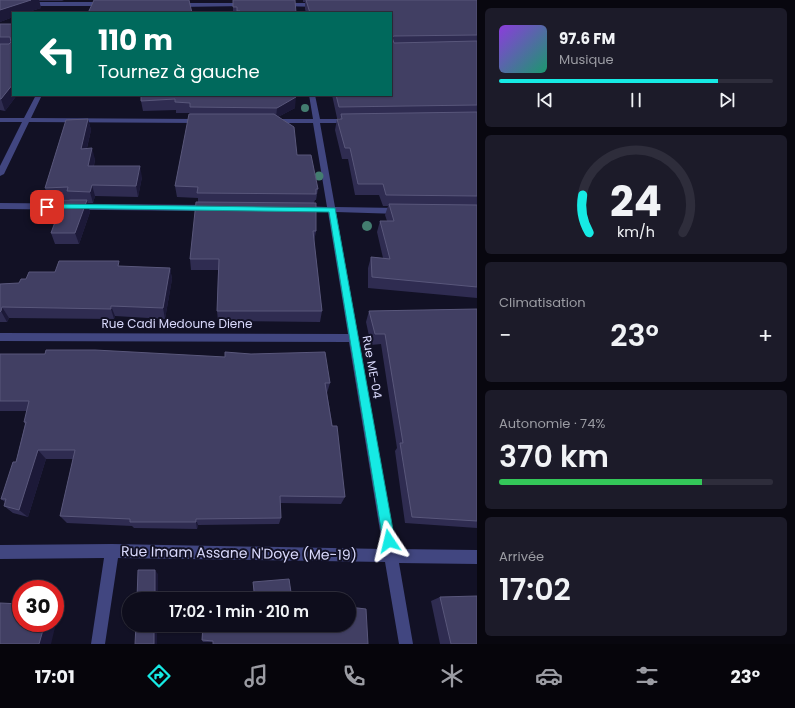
<!DOCTYPE html>
<html lang="fr">
<head>
<meta charset="utf-8">
<style>
	:root { --surface:#0e0d1c; --page:#1c1b29; --text:#f1f3f6; --muted:#9b9ca3; --line:#2e2d3b; --accent:#16eae4 }
	body { margin:0; font-family:Poppins,sans-serif; background:var(--page); color:var(--text); height:100vh; display:flex; flex-direction:column; font-size:15px; white-space:nowrap }
	* { box-sizing:border-box; margin:0 }
	p { font-size:13px; color:var(--muted) }
	.icon { flex:none; width:22px; height:22px; fill:none; stroke:currentColor; stroke-width:2; stroke-linecap:round; stroke-linejoin:round }
	.map { position:relative; flex:1; overflow:hidden }
	.details { display:flex; flex-direction:column; gap:8px; padding:8px; background:#08070f; width:318px }
	.details>* { flex:none }
	.top-card { position:absolute; left:12px; top:12px; width:380px; height:84px; border-radius:0px; box-shadow:0 1px 3px #0004,0 0 0 1px var(--line); background:#00695c; color:#fff; overflow:hidden }
	.speed { position:absolute; left:12px; top:580px; display:flex; gap:8px; font-size:20px; font-weight:700; text-align:center }
	.speed>* { display:grid; place-content:center; width:52px; height:52px; border-radius:50%; background:var(--surface); box-shadow:0 1px 3px #0004,0 0 0 1px var(--line); line-height:1 }
	.speed .limit { border:6px solid #d22; background:#fff; color:#111 }
	.pin { position:absolute; display:grid; place-items:center; width:34px; height:34px; color:#fff; margin:-17px; border-radius:8px; box-shadow:0 2px 6px #0006 }
	.me { position:absolute; width:44px; margin:-22px; rotate:350deg; stroke-linejoin:round; filter:drop-shadow(0 0 3px #0008) }
	.turn { display:flex; align-items:center; gap:14px; height:84px; padding:0 20px; font-size:18px }
	.turn .icon { width:52px; height:52px; stroke-width:2.5 }
	.turn b { display:block; font-size:28px; line-height:34px }
	.big { font-size:30px; font-weight:600; line-height:1.1 }
	.details .widget { flex:1; display:flex; flex-direction:column; justify-content:center; gap:6px; min-width:0; padding:0 14px; border-radius:6px; background:var(--page) }
	.details .dial { align-items:center; gap:0 }
	.dial svg { height:104px; overflow:visible; fill:none; stroke:var(--line); stroke-width:7; stroke-linecap:round; text-anchor:middle }
	.dial text { fill:var(--text); stroke:none }
	.song { display:flex; align-items:center; gap:12px }
	.cover { width:48px; height:48px; border-radius:6px; background:linear-gradient(135deg,hsl(270 70% 55%),hsl(160 70% 35%)) }
	.played { height:4px; border-radius:2px; background:linear-gradient(90deg,var(--accent) 80%,var(--line) 80%) }
	.keys { display:flex; justify-content:space-around; direction:ltr }
	.heat { display:flex; justify-content:space-between; align-items:center; font-size:22px; direction:ltr }
	.charge { height:6px; border-radius:3px; background:linear-gradient(90deg,#34c759 74%,var(--line) 0) }
	.trip { position:absolute; left:122px; top:592px; width:234px; height:40px; border-radius:20px; background:var(--surface); box-shadow:0 1px 3px #0004,0 0 0 1px var(--line); font-weight:600; line-height:40px; text-align:center }
	.menu { display:flex; height:64px; justify-content:space-around; align-items:center; background:#06050b; color:var(--muted) }
	.menu .icon { width:28px; height:28px }
	.menu .current { color:var(--accent) }
	.menu b { font-size:18px; color:var(--text) }
	main { display:flex; flex:1; min-height:0 }
	.map>svg:first-child { display:block }
	.lines { fill:none; stroke-linecap:round; stroke-linejoin:round }
	.minor { fill:#414680; fill-rule:evenodd }
	.tree { fill:#437d70 }
	.wall { fill:#2f2c51 }
	.shaded-wall { fill:#1c1938 }
	.building { fill:#413f63; stroke:#59577b }
	.route { fill:#16eae4; stroke:#0e9894 }
	.labels { text-anchor:middle; stroke-width:4; stroke-linejoin:round; paint-order:stroke }
	.street-label { font-size:12px; fill:#d9d9fc; stroke:#121125 }
	.near-street-label { font-size:14px; fill:#d9d9fc; stroke:#121125 }
</style>
</head>
<body>
<main>
<div class="map">
<svg width="477" height="644" viewBox="0 0 477 644">
	<rect width="100%" height="100%" fill="#121125"/>
	<g class="lines">
		<g class="minor">
			<path d="M0 2H105L108 4 105 6H0Z"/>
			<path d="M245 3 248 5 247 6 177 7 174 5 177 3Z"/>
			<path d="M283 3H319L322 5 319 7 281 6 280 5Z"/>
			<path d="M36 95H42L31 118 200 119 203 121 200 123 29 122 4 174 0 176V166L22 122H0V118H24Z"/>
			<path d="M309 95H315L320 119H350L353 121 350 123H320L335 207 399 208 403 211 399 214 336 212 396 549 477 550V564L399 563 413 644H399L385 562 118 558 105 644H91L104 558 0 559V545L112 544 383 549 349 342 0 341V333L348 334 328 212H303L299 209 303 206 327 207 313 123H272L269 121 272 119H313Z"/>
			<path d="M0 203 209 205 213 208 209 211 0 209Z"/>
		</g>
	</g>
	<g class="tree">
		<circle cx="305" cy="108" r="4"/>
		<circle cx="319" cy="176" r="4.5"/>
		<circle cx="367" cy="226" r="5"/>
	</g>
	<g class="wall">
		<path d="M0 0H64L62 1H39L41 8 25 13H13V17L0 22Z"/>
		<path d="M233 0 296 13H233Z"/>
		<path d="M303 0H477V298L368 288V268L371 257 383 258 377 232 380 221H387L385 215 388 206H383L379 195H355L348 159H342L335 130 337 119H340V118H337L332 95H391V13H306L305 9V2H303Z"/>
		<path d="M0 24H13V95H17L5 111 0 110Z"/>
		<path d="M141 95 295 108 278 117 297 155 318 189 316 200H315L314 203 316 231 314 242 322 311 320 322 218 321 217 311 218 270H191L190 259 198 202V198L177 197 175 186 190 113H176V110L143 111 141 101Z"/>
		<path d="M88 119 91 130 87 148 95 159 94 166 142 177 138 197 95 196 93 203H87L90 212 79 244H55L51 233 70 200 69 199H49L45 188Z"/>
		<path d="M121 267 170 268 172 279 165 319 115 316 114 319 9 318 7 322H0V284L19 283 26 279 55 272Z"/>
		<path d="M477 309V528L405 523 395 451 397 448 381 344 371 345 366 322 369 311Z"/>
		<path d="M0 354 330 383 327 393 345 497 341 504 280 503 281 518 279 524 198 525 197 529 134 528 132 526 67 523 60 516 73 459H46L28 517 13 513 4 506 5 502 1 499 16 462 25 424 24 422 27 411H0Z"/>
		<path d="M253 582 292 599H254L253 586Z"/>
		<path d="M440 597 477 644H440L431 601Z"/>
		<path d="M159 625H349L213 642H203L202 640 203 627Z"/>
	</g>
	<g class="shaded-wall">
		<path d="M31 0H39L41 8 25 13H13V17L0 22V10Z"/>
		<path d="M13 84V95H17L5 111 1 99Z"/>
		<path d="M296 97 295 108 276 118 277 108Z"/>
		<path d="M88 119 91 130 84 160 81 149Z"/>
		<path d="M92 148 95 159 91 177 88 166Z"/>
		<path d="M140 166 142 177 138 197 136 186Z"/>
		<path d="M92 185 95 196 93 203 90 192Z"/>
		<path d="M87 200 90 212 79 244 75 233Z"/>
		<path d="M170 268 172 279 165 319 163 308Z"/>
		<path d="M111 306 115 316 114 319 111 309Z"/>
		<path d="M2 307 9 318 7 322 1 311Z"/>
		<path d="M38 450 46 459 28 517 19 510Z"/>
		<path d="M196 519 198 525 197 529 196 522Z"/>
		<path d="M155 570 158 574V599H155Z"/>
		<path d="M55 609 59 611 51 644H39L45 623H55Z"/>
		<rect x="154" y="625" width="3" height="19"/>
	</g>
	<g class="building">
		<path d="M0 0H31L0 10Z"/>
		<path d="M94 0H189L192 13H88Z"/>
		<path d="M233 0H295L296 13H240V11H237V7H233Z"/>
		<path d="M306 0H477V35L394 36 392 37 394 43 477 41V105L339 107 336 95H391V13H310Z"/>
		<path d="M0 24H13V84L1 99H0V44H9L11 42 10 37H0Z"/>
		<path d="M141 95H296V97L277 108 190 107V103L175 102V99L141 101Z"/>
		<path d="M477 112V196L386 195 383 184H358L350 148H345L337 119H342L341 114Z"/>
		<path d="M189 114H274L294 127 297 155H311L318 189H316V194L197 193 198 187 175 186Z"/>
		<path d="M88 119 81 149 92 148 88 166H140L136 186 92 185 90 192 67 191 68 187 45 188 66 120Z"/>
		<path d="M63 200H87L75 233H51Z"/>
		<path d="M196 202 316 203V231H313L322 311H217L219 259H190Z"/>
		<path d="M389 204 477 205V287L372 277 371 257 390 259 380 221H394Z"/>
		<path d="M59 261H119L118 266 170 268 163 308 111 306V309L2 307 1 311 0 312V284L19 283 21 279H26L29 272H55Z"/>
		<path d="M477 309V521L412 517 400 443H403L385 334H375L369 311Z"/>
		<path d="M46 350H95L225 357V352L251 354 325 352 330 383H325L332 426H337L345 497 280 496 281 518 196 519V522H130V519L60 516 75 450H38L19 510 4 506 6 499H1L13 462H16L26 422H24L29 401H0V354H45Z"/>
		<path d="M138 570H155V599H137Z"/>
		<path d="M289 579 292 599H255L253 582Z"/>
		<path d="M477 596V644H451L440 597Z"/>
		<path d="M164 597 195 598 194 599H164Z"/>
		<path d="M0 603 21 604V623H45L39 644H0Z"/>
		<path d="M349 607 366 609 368 644H213V641L202 640 203 625H349Z"/>
		<path d="M136 625H154V644H135Z"/>
	</g>
	<path class="route" d="M47 204 335 208 395 541 393 545 389 547 384 545 383 541 329 212 45 208V205Z"/>
	<g class="labels">
		<g class="street-label">
			<text x="177" y="328">Rue Cadi Medoune Diene</text>
			<text transform="translate(372 367) rotate(80)" y="4">Rue ME-04</text>
		</g>
		<g class="near-street-label">
			<text transform="translate(239 553) rotate(1)" y="5">Rue Imam Assane N'Doye (Me-19)</text>
		</g>
	</g>
</svg>
<div class="speed"><div class="limit">30</div></div>
<div class="pin" style="left:47px;top:207px;background:#d93025"><svg class="icon" aria-label="arrive" viewBox="0 0 24 24"><path d="M6 21V4h12l-3 4 3 4H6"/></svg></div>
<svg class="me" style="left:389px;top:541px" viewBox="-20 -20 40 40"><path d="M0-17L14 15 0 8-14 15z" fill="#16eae4" stroke="#fff" stroke-width="4"/></svg>
<div class="trip">17:02 · 1 min · 210 m</div>
<div class="top-card">
<div class="turn"><svg class="icon" aria-label="left" viewBox="0 0 24 24"><path d="M17 20v-9H6M10 6l-5 5 5 5"/></svg><div><b>110 m</b>Tournez à gauche</div></div>
</div>
</div>
<section class="details">
<div class="widget">
<div class="song"><i class="cover"></i><div><b>97.6 FM</b><p>Musique</p></div></div>
<div class="played"></div>
<div class="keys"><svg class="icon" aria-label="previous" viewBox="0 0 24 24"><path d="M18 5L8 12l10 7zM5 5v14"/></svg><svg class="icon" aria-label="pause" viewBox="0 0 24 24"><path d="M8 5v14M16 5v14"/></svg><svg class="icon" aria-label="next" viewBox="0 0 24 24"><path d="M6 5l10 7-10 7zM19 5v14"/></svg></div>
</div>
<div class="widget dial"><svg viewBox="0 0 100 80">
<path d="M14 69A42 42 0 1 1 86 69"/>
<path d="M14 69A42 42 0 0 1 9 40" stroke="#16eae4"/>
<text x="50" y="56" font-size="32" font-weight="700">24</text>
<text x="50" y="72" font-size="11">km/h</text>
</svg></div>
<div class="widget"><p>Climatisation</p>
<div class="heat"><a>−</a><b class="big">23°</b><a>+</a></div>
</div>
<div class="widget"><p>Autonomie · 74%</p><b class="big">370 km</b><div class="charge"></div></div>
<div class="widget"><p>Arrivée</p><b class="big">17:02</b></div>
</section>
</main>
<nav class="menu">
<b>17:01</b>
<svg class="icon current" aria-label="directions" viewBox="0 0 24 24"><path d="M12 3l9 9-9 9-9-9zM9 14v-3h6M13 9l2 2-2 2"/></svg>
<svg class="icon" aria-label="music" viewBox="0 0 24 24"><path d="M9 18V5l10-2v13"/><circle cx="6" cy="18" r="3"/><circle cx="16" cy="16" r="3"/></svg>
<svg class="icon" aria-label="phone" viewBox="0 0 24 24"><path d="M5 4h4l2 5-3 2q2 4 5 5l2-3 5 2v4C11 20 4 13 5 4z"/></svg>
<svg class="icon" aria-label="climate" viewBox="0 0 24 24"><path d="M12 3v18M4 7l16 10M4 17L20 7"/></svg>
<svg class="icon" aria-label="car" viewBox="0 0 24 24"><path d="M5 17H2v-5l4-1 3-4h7l3 4 3 1v5h-3M9 17h6M6 11h13"/><circle cx="7" cy="17" r="2"/><circle cx="17" cy="17" r="2"/></svg>
<svg class="icon" aria-label="filters" viewBox="0 0 24 24"><path d="M4 7h16M4 17h16"/><circle cx="9" cy="7" r="2"/><circle cx="15" cy="17" r="2"/></svg>
<b>23°</b>
</nav>
</body>
</html>
